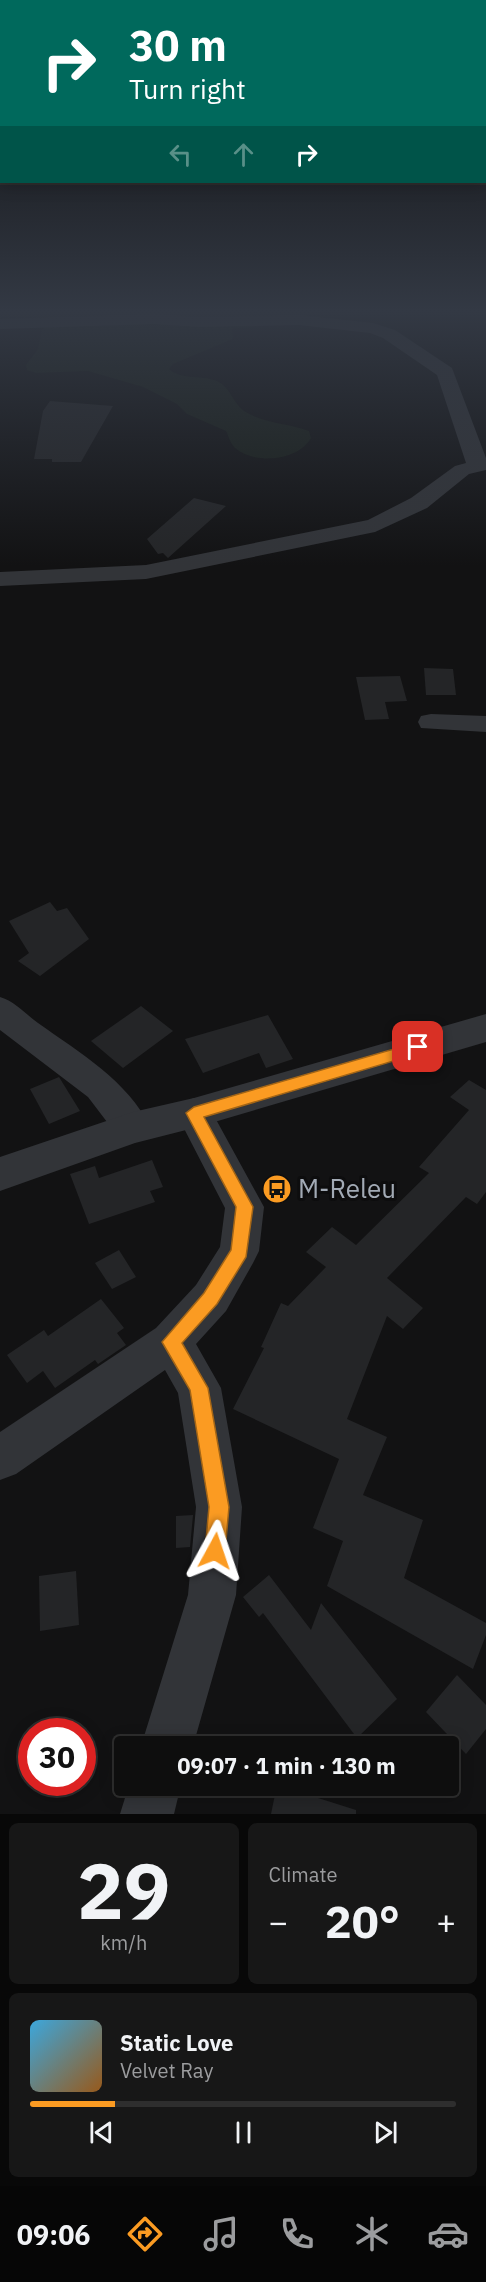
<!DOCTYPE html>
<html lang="en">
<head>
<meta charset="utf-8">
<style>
	:root { --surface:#0e0e0e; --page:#171717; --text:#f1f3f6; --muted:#9b9c9e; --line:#2e2e2e; --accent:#fb9b22 }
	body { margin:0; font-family:"IBM Plex Sans",sans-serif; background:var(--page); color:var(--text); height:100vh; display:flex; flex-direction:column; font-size:22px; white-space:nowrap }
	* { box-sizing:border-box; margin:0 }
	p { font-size:20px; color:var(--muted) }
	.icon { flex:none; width:33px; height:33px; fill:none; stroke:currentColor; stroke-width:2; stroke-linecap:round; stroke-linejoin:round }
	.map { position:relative; height:1814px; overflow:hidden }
	.sheet { display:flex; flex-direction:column; gap:9px; padding:9px; background:#080808; flex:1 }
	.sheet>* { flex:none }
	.top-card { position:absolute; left:0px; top:0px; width:486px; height:183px; box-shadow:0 3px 15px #0003,0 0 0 2px var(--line); background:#00695c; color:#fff; overflow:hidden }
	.speed { position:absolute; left:18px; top:1718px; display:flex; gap:12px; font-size:30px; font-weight:700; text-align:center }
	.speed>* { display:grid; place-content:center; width:78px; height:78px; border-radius:50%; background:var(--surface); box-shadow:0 3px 15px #0003,0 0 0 2px var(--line); line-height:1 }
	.speed .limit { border:9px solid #d22; background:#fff; color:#111 }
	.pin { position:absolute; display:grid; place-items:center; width:51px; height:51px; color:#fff; margin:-26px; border-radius:12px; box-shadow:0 3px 9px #0006 }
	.me { position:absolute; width:66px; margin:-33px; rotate:5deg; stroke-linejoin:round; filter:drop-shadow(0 0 4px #0008) }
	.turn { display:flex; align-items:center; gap:21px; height:126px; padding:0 30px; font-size:27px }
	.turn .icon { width:78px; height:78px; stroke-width:2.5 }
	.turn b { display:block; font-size:42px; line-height:51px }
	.lanes { display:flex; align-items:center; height:57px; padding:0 30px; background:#0003; justify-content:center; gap:30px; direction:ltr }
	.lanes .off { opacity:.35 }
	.big { font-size:45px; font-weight:800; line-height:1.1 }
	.sheet .card { flex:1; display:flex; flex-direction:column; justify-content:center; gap:9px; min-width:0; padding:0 21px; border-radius:9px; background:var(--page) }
	.sheet .dial { align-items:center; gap:0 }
	.dial b { font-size:78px; line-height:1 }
	.song { display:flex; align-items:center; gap:18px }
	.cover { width:72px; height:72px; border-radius:9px; background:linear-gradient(135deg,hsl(200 70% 55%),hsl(30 70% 35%)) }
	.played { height:6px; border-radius:3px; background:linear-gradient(90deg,var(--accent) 20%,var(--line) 20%) }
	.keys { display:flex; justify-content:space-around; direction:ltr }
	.heat { display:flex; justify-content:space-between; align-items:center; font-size:33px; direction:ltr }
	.sheet .tiles { flex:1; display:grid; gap:9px; grid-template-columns:1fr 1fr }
	.card:last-child { grid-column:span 2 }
	.trip { position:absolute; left:114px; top:1736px; width:345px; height:60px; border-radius:6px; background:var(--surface); box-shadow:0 3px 15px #0003,0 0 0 2px var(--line); font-weight:800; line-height:60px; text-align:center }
	.menu { display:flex; height:96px; justify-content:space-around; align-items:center; background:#060606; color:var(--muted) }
	.menu .icon { width:42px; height:42px }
	.menu .active { color:var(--accent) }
	.menu b { font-size:27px; color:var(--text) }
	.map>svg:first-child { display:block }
	.green { fill:#181e18 }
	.building { fill:#242527 }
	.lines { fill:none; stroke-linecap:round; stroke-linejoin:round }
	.minor { fill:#323438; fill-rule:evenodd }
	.tertiary { fill:#323438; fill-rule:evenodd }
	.route { fill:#fb9b22; stroke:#a36516; stroke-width:1.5 }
	.labels { text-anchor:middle; stroke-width:6; stroke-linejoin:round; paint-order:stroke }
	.near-poi-label { font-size:26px; fill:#a2aab5; stroke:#0d0d0e; text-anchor:start }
</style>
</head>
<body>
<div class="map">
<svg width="486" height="1814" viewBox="0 0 486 1814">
	<rect width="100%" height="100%" fill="#121213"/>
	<path class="green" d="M0 312H314C288 325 260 326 232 329L233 339 173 364 169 369C182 380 199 375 214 380 231 385 232 404 246 412 265 424 289 423 309 431L311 438C298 461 255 465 235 448 230 443 229 437 226 431L187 414 177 404 143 387 88 371 36 373 27 370 26 365 38 349 42 329 47 325 0 321Z"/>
	<g class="building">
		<path d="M50 401 113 406 81 462H52V459H34L43 411Z"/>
		<path d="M194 498 226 506 168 558 163 553 158 554 147 539Z"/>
		<path d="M424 668 453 669 456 695H426Z"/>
		<path d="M400 676 407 701 385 702 389 719 365 720 356 677Z"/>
		<path d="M50 902 57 911 67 908 89 939 40 976 18 961 29 953 9 921Z"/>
		<path d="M141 1006 173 1031 123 1068 91 1041Z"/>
		<path d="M268 1015 293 1059 266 1068 259 1053 203 1073 185 1039Z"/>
		<path d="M59 1077 80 1111 49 1124 30 1089Z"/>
		<path d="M469 1080 486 1090V1192L477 1204 466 1197 387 1278 423 1308 403 1329 387 1316 347 1419 387 1437 363 1495 423 1520 404 1578 486 1623V1635L473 1669 327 1586 343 1541 313 1528 339 1459 233 1409 264 1348 261 1347 281 1303 288 1306 326 1267 306 1252 332 1227 356 1245 429 1173 419 1167 469 1110 450 1097Z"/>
		<path d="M152 1160 163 1187 150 1191 155 1202 89 1224 70 1174 95 1166 99 1178Z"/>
		<path d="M119 1250 136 1277 112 1289 95 1263Z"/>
		<path d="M101 1299 124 1328 117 1333 126 1345 98 1364 95 1360 55 1388 43 1371 27 1383 7 1355 44 1330 48 1336Z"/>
		<path d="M193 1515 190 1547 176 1548V1516Z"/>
		<path d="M76 1571 79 1625 40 1631 39 1576Z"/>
		<path d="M269 1575 311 1630 321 1603 397 1699 357 1738 263 1613 259 1617 243 1597Z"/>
		<path d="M457 1675 486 1705V1729L466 1754 426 1712Z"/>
		<path d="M277 1785 356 1810V1814H271Z"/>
	</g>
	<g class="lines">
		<g class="minor">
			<path d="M154 314 199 317 299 315 373 323 395 330 452 368 486 458V470L469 474 427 508 375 532 146 579 0 586V572L146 565 368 520 411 498 455 466 466 463 437 375 383 338 370 333 299 325 199 327 154 324 0 329V319Z"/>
			<path d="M431 714 486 716V732L421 728 418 722 421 716Z"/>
			<path d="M0 997C16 1002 24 1013 38 1023 80 1053 127 1080 151 1128L146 1139 133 1143 120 1139 88 1097 0 1030Z"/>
			<path d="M194 1098 207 1103 264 1207 259 1251 253 1263 226 1311 196 1344 221 1388 242 1507 236 1595 193 1746H141L188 1595 196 1507 178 1393 165 1370 16 1474 0 1480V1432L156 1328 196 1285 220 1247 225 1208 176 1113 181 1103Z"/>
			<path d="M129 1785H181L174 1814H120Z"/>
		</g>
		<path class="tertiary" d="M486 1014V1042L194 1128 135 1143 0 1191V1157L133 1112 194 1098Z"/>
	</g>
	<linearGradient id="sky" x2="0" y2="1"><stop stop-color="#0a0a0a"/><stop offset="0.55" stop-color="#333944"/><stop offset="1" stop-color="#333944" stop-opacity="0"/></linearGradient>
	<rect width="486" height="566" fill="url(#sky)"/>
	<path class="route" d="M418 1042 426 1047 424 1052 204 1117 253 1207 246 1257 217 1304 182 1343 208 1388 229 1507 225 1551 222 1558 215 1561 208 1558 205 1551 209 1507 190 1390 162 1342 204 1293 231 1250 236 1207 186 1113 194 1107Z"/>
	<defs>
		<g id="bus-disc" transform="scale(1.5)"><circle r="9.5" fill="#fb9b22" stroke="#0d0d0e"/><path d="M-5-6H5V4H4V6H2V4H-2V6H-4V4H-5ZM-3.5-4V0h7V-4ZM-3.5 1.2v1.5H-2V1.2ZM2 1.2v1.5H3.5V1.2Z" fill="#111"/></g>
	</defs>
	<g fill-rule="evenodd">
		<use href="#bus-disc" x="277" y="1189"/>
	</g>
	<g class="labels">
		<g class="near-poi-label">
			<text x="298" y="1198">M-Releu</text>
		</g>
	</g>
</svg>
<div class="speed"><div class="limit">30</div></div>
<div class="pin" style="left:418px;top:1047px;background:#d93025"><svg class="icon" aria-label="arrive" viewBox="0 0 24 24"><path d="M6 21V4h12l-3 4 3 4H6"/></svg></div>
<svg class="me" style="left:215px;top:1551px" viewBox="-20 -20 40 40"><path d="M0-17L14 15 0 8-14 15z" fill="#fb9b22" stroke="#fff" stroke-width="4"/></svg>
<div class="trip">09:07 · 1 min · 130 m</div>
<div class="top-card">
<div class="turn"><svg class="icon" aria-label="right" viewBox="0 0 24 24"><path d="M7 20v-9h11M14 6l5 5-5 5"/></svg><div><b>30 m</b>Turn right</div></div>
<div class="lanes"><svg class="icon off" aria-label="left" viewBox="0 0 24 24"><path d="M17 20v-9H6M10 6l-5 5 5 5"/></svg><svg class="icon off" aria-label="ahead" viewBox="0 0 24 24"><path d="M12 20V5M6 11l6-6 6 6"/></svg><svg class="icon" aria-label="right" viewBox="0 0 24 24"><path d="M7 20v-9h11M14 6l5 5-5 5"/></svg></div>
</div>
</div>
<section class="sheet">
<div class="tiles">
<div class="card dial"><b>29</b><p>km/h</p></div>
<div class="card"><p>Climate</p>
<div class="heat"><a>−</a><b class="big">20°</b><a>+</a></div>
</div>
<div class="card">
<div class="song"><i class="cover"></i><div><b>Static Love</b><p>Velvet Ray</p></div></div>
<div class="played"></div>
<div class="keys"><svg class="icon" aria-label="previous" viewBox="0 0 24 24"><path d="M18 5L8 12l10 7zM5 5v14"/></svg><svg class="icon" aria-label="pause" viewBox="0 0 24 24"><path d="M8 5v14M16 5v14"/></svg><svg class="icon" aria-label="next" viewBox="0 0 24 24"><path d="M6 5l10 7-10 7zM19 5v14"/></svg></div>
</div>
</div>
</section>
<nav class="menu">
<b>09:06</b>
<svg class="icon active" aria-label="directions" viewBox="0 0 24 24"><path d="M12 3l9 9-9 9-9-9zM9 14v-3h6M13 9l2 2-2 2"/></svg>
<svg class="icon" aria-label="music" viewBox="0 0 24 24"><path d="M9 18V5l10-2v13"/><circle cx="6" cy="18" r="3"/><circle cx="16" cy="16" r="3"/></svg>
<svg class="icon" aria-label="phone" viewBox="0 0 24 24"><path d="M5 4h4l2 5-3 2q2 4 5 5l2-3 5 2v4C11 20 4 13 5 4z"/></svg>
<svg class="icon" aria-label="climate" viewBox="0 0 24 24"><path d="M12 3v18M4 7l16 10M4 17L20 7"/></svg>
<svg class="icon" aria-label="car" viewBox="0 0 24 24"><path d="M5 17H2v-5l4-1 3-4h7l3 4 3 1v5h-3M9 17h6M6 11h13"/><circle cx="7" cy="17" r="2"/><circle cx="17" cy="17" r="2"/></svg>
</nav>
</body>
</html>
